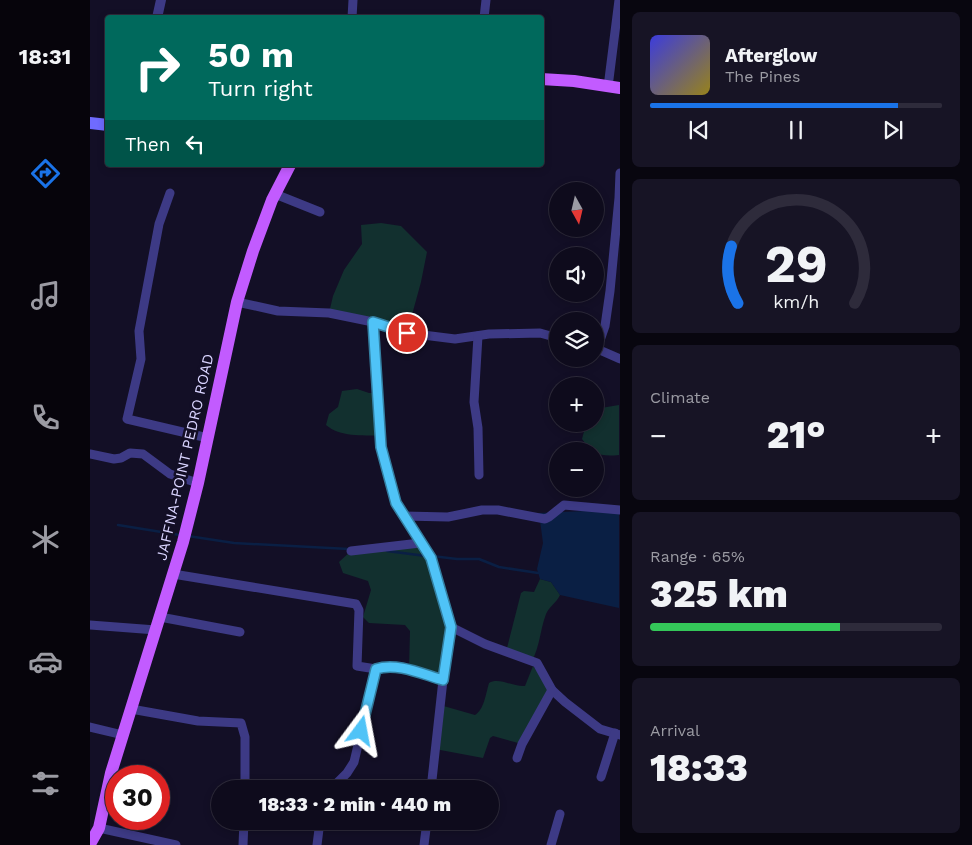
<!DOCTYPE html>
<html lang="en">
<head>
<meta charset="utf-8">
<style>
	:root { --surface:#0e0b1c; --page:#171425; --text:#f1f3f6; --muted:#9b9ba3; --line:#2e2b3b; --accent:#1a73e8 }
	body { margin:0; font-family:"Work Sans",sans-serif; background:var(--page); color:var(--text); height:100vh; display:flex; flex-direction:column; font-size:19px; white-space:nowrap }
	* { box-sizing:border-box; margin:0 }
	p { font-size:16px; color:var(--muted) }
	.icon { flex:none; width:28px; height:28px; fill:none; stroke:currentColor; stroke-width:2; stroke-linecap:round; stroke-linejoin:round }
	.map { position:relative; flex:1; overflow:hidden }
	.drawer { display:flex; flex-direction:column; gap:12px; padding:12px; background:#08060f; width:352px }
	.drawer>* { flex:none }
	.banner { position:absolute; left:15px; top:15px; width:439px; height:152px; border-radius:5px; box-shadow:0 2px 8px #0003,0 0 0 1px var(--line); background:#00695c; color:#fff; overflow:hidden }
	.needle { width:32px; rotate:172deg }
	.buttons { position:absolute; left:459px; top:182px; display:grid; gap:10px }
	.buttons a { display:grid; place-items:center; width:55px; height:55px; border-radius:50%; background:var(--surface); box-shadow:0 2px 8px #0003,0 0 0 1px var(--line); font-size:25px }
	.speed { position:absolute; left:15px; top:765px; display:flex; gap:10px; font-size:25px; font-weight:700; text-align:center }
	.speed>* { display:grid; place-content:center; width:65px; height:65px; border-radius:50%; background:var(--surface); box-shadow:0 2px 8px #0003,0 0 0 1px var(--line); line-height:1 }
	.speed .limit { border:8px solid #d22; background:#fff; color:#111 }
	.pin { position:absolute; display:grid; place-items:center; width:42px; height:42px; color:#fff; margin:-21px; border:2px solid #fff; border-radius:50%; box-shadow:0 1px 5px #0007 }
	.me { position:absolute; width:55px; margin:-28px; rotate:13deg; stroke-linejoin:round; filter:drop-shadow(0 0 4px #0008) }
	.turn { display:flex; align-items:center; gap:18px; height:105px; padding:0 20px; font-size:22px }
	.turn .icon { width:65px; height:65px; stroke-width:2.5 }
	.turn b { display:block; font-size:35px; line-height:42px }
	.then { display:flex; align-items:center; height:48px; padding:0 20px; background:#0003; gap:10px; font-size:19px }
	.big { font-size:38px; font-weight:800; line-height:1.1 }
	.drawer .tile { flex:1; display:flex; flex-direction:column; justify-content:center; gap:8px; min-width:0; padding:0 18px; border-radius:8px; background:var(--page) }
	.drawer .dial { align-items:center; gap:0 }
	.dial svg { height:130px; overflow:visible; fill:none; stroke:var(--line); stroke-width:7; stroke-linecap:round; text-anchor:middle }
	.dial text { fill:var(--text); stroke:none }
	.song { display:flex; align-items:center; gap:15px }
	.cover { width:60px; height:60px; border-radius:8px; background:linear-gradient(135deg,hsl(240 70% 55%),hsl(50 70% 35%)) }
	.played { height:5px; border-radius:2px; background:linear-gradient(90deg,var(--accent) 85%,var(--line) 85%) }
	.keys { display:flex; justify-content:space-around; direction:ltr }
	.heat { display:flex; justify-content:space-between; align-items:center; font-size:28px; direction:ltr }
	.charge { height:8px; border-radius:4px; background:linear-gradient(90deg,#34c759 65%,var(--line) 0) }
	.trip { position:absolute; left:121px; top:780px; width:288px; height:50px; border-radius:25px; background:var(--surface); box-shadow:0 2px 8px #0003,0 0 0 1px var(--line); font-weight:800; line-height:50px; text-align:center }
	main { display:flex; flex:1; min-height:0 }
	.tabs { display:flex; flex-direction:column; width:90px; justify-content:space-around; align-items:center; background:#06040b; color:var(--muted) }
	.tabs .icon { width:35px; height:35px }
	.tabs .current { color:var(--accent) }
	.tabs b { font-size:22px; color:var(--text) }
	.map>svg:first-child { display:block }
	.green { fill:#12302f }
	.water { fill:#0a1f44 }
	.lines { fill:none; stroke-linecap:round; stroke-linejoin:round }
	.stream { stroke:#0a1f44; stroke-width:2.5 }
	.minor { stroke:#3d3a85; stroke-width:9 }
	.tertiary { stroke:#3d3a85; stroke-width:10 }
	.secondary { stroke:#6f6bff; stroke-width:12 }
	.primary { stroke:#c25bff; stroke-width:12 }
	.route-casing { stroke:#337fa1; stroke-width:12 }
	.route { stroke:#4fc3f7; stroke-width:9 }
	.labels { text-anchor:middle; stroke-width:5; stroke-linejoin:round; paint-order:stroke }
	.street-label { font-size:15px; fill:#d9d4ff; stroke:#130f26 }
</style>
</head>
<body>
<main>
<nav class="tabs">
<b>18:31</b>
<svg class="icon current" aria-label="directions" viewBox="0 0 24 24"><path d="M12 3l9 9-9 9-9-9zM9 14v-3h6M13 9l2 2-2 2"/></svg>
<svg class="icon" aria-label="music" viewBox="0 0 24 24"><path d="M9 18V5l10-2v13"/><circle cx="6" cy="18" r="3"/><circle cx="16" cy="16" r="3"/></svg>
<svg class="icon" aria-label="phone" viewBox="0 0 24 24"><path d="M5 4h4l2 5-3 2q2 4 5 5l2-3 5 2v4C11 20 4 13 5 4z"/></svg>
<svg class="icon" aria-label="climate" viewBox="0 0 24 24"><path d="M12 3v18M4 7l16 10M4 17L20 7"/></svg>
<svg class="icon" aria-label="car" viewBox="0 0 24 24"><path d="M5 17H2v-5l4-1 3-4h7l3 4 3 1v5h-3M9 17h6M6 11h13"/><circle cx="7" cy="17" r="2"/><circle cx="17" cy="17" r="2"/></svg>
<svg class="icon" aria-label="filters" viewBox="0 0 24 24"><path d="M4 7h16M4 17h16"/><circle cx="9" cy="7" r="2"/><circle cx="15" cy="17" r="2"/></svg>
</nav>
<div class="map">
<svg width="530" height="845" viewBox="0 0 530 845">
	<rect width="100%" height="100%" fill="#130f26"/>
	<g class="green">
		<path d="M291 223 311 226 337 252 331 282 317 333 239 313 243 296 254 270 272 244 271 225Z"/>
		<path d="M267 389 279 393H287L290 436C272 435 250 437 236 425L239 414 248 407 252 391Z"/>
		<path d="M529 405V455C510 457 503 454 492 439L496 424H505V409Z"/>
		<path d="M330 543 341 558 361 627 353 680 319 670 320 631 315 625 279 623 273 617 281 590 278 581 253 573 249 562 261 551Z"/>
		<path d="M450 579 461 582 470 595C467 602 459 607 456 614 450 630 450 646 442 661L417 648 431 593 434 591 444 592Z"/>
		<path d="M443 666 462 690 432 744 403 736 400 738 393 758 345 749 350 705 385 715C394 710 396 693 399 683 409 677 423 687 435 686Z"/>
	</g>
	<path class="water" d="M495 511H529V608L470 595 461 582 450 579 447 569 453 543 449 513Z"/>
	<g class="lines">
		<g class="stream">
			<path d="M28 525 90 535"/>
			<path d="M98 536 144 543 259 549"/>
			<path d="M297 551 336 556"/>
			<path d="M342 556 367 559H389L409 567 448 573"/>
		</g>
		<g class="minor">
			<path d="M262 18 263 0"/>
			<path d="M394 18 396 0"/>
			<path d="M518 87 529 0"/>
			<path d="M80 193 69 224 49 331 51 359 37 419 118 438"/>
			<path d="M185 194 230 212"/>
			<path d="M147 302 188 311 239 313 283 322 317 333 365 339 399 334 450 333 468 338"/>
			<path d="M283 322 291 447 306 503 341 558 361 627 395 644 447 663 462 690 475 702 510 729 530 735"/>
			<path d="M388 336 384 402 388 428 389 475"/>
			<path d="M505 348 530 359"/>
			<path d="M507 349 515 326 520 291 529 198 530 173"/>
			<path d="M0 454 24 459 31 458 40 453 53 454 80 474 108 483"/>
			<path d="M314 516 358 517 392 510H408L455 519 459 517 474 505 530 510"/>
			<path d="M261 551 330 543"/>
			<path d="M83 574 266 604 269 610 267 666 286 669"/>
			<path d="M70 617 150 632"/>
			<path d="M0 625 66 630"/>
			<path d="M41 709 108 721 151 723 155 737V789"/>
			<path d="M0 727 33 735"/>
			<path d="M427 758 432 744 462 690"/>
			<path d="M511 777 525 733"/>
			<path d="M241 789 257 773 264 762 286 669C307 662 332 674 353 680"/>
			<path d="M341 789 353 680 361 627"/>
			<path d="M9 828 86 845"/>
			<path d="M153 845 154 821"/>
			<path d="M227 845 230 821"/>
			<path d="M334 845 337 821"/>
			<path d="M461 845 470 814"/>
		</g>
		<path class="tertiary" d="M67 18 71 0"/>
		<path class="secondary" d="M0 123 18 125"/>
		<g class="primary">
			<path d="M451 79 484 81 530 88"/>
			<path d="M0 844 9 828 21 773 93 542 108 483 147 302 163 251 182 200 200 165"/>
		</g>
	</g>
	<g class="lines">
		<g class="route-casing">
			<path id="route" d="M271 731 286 669C307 662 332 674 353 680L361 627 341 558 306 503 291 447 283 322 317 333"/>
		</g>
		<use href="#route" class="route"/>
	</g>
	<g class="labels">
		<g class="street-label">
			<text transform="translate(95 457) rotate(-77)" y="5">JAFFNA-POINT PEDRO ROAD</text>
		</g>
	</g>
</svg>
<div class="buttons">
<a><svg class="needle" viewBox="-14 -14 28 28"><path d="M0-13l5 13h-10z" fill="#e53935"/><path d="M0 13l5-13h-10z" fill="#9b9ba3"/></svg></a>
<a><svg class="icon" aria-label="sound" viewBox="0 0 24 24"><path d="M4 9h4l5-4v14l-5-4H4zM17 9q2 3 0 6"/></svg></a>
<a><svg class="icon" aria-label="layers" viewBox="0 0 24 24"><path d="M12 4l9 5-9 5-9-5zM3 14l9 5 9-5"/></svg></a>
<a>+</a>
<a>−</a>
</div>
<div class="speed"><div class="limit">30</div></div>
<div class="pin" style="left:317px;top:333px;background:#d93025"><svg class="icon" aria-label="arrive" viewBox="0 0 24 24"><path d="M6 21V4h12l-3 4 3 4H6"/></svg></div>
<svg class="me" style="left:271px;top:731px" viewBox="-20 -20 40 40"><path d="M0-17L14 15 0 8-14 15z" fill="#4fc3f7" stroke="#fff" stroke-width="4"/></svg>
<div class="trip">18:33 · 2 min · 440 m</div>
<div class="banner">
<div class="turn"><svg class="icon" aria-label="right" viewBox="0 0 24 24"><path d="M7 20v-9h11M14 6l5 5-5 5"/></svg><div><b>50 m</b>Turn right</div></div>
<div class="then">Then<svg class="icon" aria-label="left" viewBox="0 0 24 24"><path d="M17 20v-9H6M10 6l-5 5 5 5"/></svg></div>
</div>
</div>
<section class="drawer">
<div class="tile">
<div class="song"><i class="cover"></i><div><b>Afterglow</b><p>The Pines</p></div></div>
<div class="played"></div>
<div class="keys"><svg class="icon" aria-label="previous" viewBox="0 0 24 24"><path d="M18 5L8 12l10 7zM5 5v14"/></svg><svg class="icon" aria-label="pause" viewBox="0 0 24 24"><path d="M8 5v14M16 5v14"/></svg><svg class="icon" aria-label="next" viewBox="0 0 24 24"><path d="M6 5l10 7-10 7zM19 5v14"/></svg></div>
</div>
<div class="tile dial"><svg viewBox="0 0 100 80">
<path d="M14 69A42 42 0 1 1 86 69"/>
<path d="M14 69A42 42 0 0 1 10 34" stroke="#1a73e8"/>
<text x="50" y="56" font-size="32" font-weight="700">29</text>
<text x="50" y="72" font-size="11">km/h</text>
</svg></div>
<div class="tile"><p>Climate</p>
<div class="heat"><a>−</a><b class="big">21°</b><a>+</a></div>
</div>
<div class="tile"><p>Range · 65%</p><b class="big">325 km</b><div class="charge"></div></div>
<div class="tile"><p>Arrival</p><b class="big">18:33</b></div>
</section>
</main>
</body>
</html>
